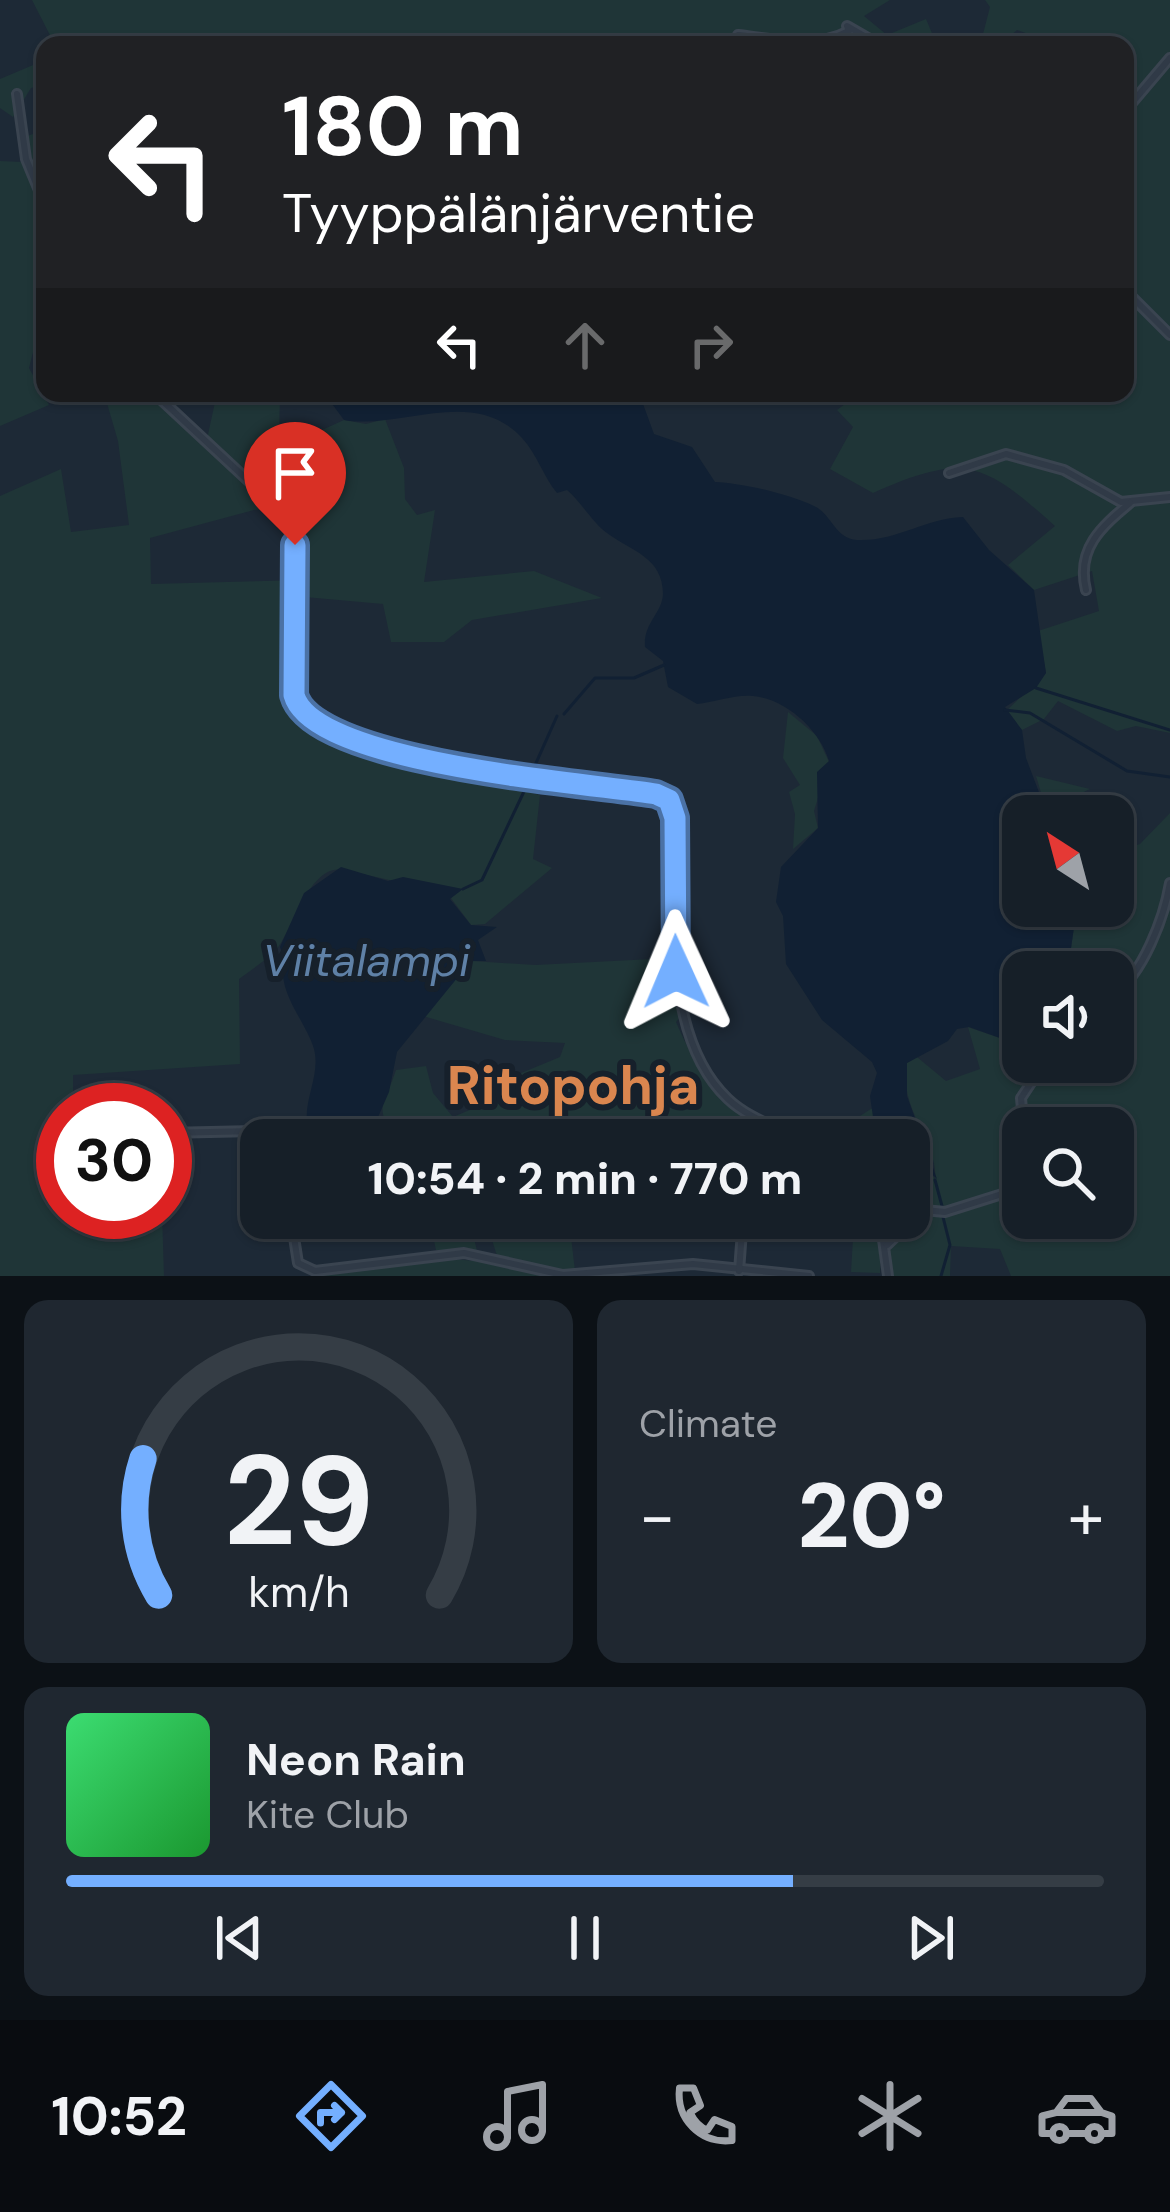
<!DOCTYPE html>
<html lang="en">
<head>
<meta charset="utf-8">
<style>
	:root { --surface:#161f28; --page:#1f2730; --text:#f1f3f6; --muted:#9ea2a8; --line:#353d45; --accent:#74afff }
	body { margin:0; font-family:"DM Sans",sans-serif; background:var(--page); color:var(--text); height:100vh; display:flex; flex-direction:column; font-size:45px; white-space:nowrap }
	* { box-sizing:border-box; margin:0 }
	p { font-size:39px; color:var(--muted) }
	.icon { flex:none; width:66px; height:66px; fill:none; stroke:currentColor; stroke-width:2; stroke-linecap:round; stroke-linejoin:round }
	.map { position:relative; height:1276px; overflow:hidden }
	.details { display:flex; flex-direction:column; gap:24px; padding:24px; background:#0c1116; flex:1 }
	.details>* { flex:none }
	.top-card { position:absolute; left:36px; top:36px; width:1098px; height:366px; border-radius:24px; box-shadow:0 3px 9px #0004,0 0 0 3px var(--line); background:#202124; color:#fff; overflow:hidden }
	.needle { width:78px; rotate:324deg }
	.tools { position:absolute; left:1002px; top:795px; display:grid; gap:24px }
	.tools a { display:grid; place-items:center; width:132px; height:132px; border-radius:24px; background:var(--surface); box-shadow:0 3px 9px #0004,0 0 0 3px var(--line); font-size:60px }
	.speed { position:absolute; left:36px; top:1083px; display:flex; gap:24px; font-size:60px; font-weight:700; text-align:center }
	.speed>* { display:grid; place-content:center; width:156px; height:156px; border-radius:50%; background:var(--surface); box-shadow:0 3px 9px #0004,0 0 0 3px var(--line); line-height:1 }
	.speed .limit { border:18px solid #d22; background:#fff; color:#111 }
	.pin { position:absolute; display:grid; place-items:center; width:102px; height:102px; color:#fff; margin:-123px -51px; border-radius:50% 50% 50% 0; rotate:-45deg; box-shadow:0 0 12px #0007 }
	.pin .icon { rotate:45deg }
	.me { position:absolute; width:132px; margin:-66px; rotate:359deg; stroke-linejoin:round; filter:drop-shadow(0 0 9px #0008) }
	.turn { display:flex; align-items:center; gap:42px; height:252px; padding:0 48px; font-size:54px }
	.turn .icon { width:156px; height:156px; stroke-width:2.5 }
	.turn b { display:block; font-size:84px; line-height:102px }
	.lanes { display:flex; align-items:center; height:114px; padding:0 48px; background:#0003; justify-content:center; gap:60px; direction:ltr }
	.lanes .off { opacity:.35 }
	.big { font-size:90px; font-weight:800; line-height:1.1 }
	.details .card { flex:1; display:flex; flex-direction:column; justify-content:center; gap:18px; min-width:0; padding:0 42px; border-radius:24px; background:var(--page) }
	.details .dial { align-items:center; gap:0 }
	.dial svg { height:312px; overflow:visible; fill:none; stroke:var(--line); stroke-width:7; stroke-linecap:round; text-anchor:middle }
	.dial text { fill:var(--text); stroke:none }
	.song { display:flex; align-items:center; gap:36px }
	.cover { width:144px; height:144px; border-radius:18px; background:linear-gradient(135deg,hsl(140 70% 55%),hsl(130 70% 35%)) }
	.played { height:12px; border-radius:6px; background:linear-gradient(90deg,var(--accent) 70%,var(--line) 70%) }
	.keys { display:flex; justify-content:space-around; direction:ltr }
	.heat { display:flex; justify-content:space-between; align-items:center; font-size:66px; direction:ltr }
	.details .tiles { flex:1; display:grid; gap:24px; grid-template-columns:1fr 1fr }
	.card:last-child { grid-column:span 2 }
	.trip { position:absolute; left:240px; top:1119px; width:690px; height:120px; border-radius:24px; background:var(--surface); box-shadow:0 3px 9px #0004,0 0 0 3px var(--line); font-weight:800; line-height:120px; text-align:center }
	.dock { display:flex; height:192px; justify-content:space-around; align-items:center; background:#090c10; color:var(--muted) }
	.dock .icon { width:84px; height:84px }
	.dock .selected { color:var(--accent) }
	.dock b { font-size:54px; color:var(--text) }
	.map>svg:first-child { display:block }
	.green { fill:#1f3537; fill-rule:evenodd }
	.water { fill:#112033 }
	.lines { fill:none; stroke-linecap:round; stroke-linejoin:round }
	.stream { stroke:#112033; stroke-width:3 }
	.street-casing { stroke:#3a4450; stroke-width:12 }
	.street { stroke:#303a47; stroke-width:6 }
	.route-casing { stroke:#4b72a6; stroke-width:30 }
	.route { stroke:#74afff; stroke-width:21 }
	.labels { text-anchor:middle; stroke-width:12; stroke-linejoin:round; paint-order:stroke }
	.water-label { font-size:45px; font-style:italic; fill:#5f81a7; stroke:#16202b }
	.district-label { font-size:54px; font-weight:bold; fill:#da864f; stroke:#16202b }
</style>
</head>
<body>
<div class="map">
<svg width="1170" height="1276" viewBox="0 0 1170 1276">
	<rect width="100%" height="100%" fill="#1d2936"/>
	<g class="green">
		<path d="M32 0H890L864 16 887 35 926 19 937 45H55Z"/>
		<path d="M985 0H1170V733L1136 726 1117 731 1058 701 1044 719 1022 730 1005 712 1046 673 1038 631 1099 611 1092 571 1034 590 1008 565 1055 526C983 461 964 453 873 493L830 469 853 427 837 410 859 393H877L883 402 894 393H928L946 402 973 393H1125V45H1046L1043 39 1017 30 1000 45H966L983 34 990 7Z"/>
		<path d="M45 60V84L31 88 13 117 0 108V79Z"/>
		<path d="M45 130V305L29 368 49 405 0 426V161L22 162 18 139Z"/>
		<path d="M104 393H184L174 410 207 439 217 393H280L279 438 289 445 344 420 366 424 385 419 404 468 405 499 417 515 435 510 424 582 534 571 602 598 472 620 444 642H391L383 604 305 597 286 695C321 763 465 771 532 780L527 792 540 795 533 859 552 868 485 924 471 925 442 886C409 887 376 876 343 870 309 863 291 934 276 950 265 961 251 970 239 979L240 1064 73 1075V1110H63V1212H162L164 1276H0V496L61 469 71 532 129 525 118 441ZM281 508 298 543 305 580 151 584 150 538 254 510Z"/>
		<path d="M788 712 817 736 829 762 814 811 818 828 793 849 795 814 789 792 800 785 783 758Z"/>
		<path d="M1036 776 1090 789 1055 805 1054 816H1048Z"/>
		<path d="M1170 813V1276H1011L1000 1249 951 1246 950 1276H891L889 1248 881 1250 880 1273 851 1272 853 1238 823 1235V1222L794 1218H909V1152L925 1163 935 1179C939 1144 897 1107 907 1063L917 1057 946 1081 980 1069 968 1027 1000 1038 1023 1028V1062H1113V972H1085L1070 955 1077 906H1113V853L1140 844ZM1023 1128H1113V1218H1023Z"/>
		<path d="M672 958 681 1016 676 1022C704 1087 725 1108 790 1140H396C373 1105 384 1107 396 1070L426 1066 433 1093 453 1117 472 1109 490 1086 560 1057 565 1043 505 1040 423 1016 472 961 535 965Z"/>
		<path d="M874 1107 889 1140H823Z"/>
		<path d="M429 1218H603L570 1228 575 1271H564L497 1256 487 1224 472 1229 477 1251 436 1250Z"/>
		<path d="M437 1258 491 1262 547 1276H314Z"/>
	</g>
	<g class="water">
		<path d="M324 393H639L654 434 692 447 715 482C742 483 789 494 814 506 832 514 834 538 857 540 895 542 926 518 963 517L989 550 1034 590 1046 673 1036 688 1005 707 1022 730 1026 758 1048 816H1023V906H1077L1070 955 1059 972H1023V1028L1000 1038 969 1027 957 1029 948 1041 907 1063V1096L937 1179 909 1152V1140H889L873 1117 870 1096 877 1073 872 1062 822 1020 786 964 783 916 776 902 781 867 818 828 817 772 829 761C820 730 786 699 753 696 737 694 714 702 697 704L668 687 663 661 645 647C643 623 662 614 663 594 663 557 631 551 607 533 592 522 582 503 567 490L557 493C543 476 537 454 522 438 474 385 400 430 344 420Z"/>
		<path d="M341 867 388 881 403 877 463 889 450 899 471 925 497 927 478 940 486 961H471L397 1052 389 1092 368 1140H312C296 1108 322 1080 314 1049 308 1028 288 1004 284 982 281 968 286 961 280 947L304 893Z"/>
	</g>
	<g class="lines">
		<g class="stream">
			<path d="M1036 688 1170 730"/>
			<path d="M1005 710 1030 713 1127 771 1170 777"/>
			<path d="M564 714 595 678H634L664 665"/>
			<path d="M532 772 557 716"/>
			<path d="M463 889 482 880 528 783"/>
			<path d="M935 1180 942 1206"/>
			<path d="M941 1276 950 1245 943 1217"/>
		</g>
		<g class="street-casing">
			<g id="street">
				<path d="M738 35C773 39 816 49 849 31L847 26 880 45"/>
				<path d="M17 94 26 159 45 205"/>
				<path d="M1125 111 1170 58"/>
				<path d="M1125 290 1170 335"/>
				<path d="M154 393 254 486 289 531 299 582 294 695 305 716 387 754 669 800 675 818C675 902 660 1035 728 1099 748 1118 777 1127 801 1140"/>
				<path d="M949 473 1006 454 1064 470 1121 502 1170 497"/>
				<path d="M1086 590C1076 549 1101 527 1130 503"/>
				<path d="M1113 995C1143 974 1164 918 1170 883"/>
				<path d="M165 1133 255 1131 270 1140"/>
				<path d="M291 1218 298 1263 315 1271 464 1253 563 1275 693 1264 809 1276"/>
				<path d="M880 1218 888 1276"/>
				<path d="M887 1245 924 1210 945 1212 1021 1188 1011 1149 1023 1121 1021 1098 1045 1062"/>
				<path d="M739 1271 743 1218"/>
			</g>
		</g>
		<use href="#street" class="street"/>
	</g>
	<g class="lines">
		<g class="route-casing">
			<path id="route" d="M295 545 294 695C313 764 588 783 656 794L669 800 675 818 676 972"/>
		</g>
		<use href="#route" class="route"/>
	</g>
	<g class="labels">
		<g class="water-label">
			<text x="366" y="976">Viitalampi</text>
		</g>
		<g class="district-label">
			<text x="573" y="1104">Ritopohja</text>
		</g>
	</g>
</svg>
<div class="tools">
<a><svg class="needle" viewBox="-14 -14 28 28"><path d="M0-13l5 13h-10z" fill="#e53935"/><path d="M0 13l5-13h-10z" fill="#9ea2a8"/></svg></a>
<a><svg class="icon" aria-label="sound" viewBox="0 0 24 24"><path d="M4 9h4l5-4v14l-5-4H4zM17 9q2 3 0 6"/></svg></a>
<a><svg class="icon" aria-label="search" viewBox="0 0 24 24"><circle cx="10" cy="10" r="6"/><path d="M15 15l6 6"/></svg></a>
</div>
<div class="speed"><div class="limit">30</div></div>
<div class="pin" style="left:295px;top:545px;background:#d93025"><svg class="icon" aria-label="arrive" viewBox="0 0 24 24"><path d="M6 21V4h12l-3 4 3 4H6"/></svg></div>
<svg class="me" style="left:676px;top:972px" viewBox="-20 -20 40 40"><path d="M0-17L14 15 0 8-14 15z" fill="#74afff" stroke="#fff" stroke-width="4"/></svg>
<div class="trip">10:54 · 2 min · 770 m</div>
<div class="top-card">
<div class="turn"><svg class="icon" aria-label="left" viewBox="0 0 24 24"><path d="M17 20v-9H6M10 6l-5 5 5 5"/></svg><div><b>180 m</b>Tyyppälänjärventie</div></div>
<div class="lanes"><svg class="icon" aria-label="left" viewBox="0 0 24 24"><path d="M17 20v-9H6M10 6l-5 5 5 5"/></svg><svg class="icon off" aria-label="ahead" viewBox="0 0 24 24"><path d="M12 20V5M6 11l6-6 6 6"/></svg><svg class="icon off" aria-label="right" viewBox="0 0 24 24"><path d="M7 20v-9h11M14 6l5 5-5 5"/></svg></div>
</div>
</div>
<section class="details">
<div class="tiles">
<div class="card dial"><svg viewBox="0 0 100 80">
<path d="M14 69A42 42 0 1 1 86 69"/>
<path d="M14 69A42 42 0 0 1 10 34" stroke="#74afff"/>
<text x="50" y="56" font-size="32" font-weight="700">29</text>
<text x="50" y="72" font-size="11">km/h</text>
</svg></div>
<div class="card"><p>Climate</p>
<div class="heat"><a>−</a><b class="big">20°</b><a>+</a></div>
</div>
<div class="card">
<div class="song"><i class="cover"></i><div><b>Neon Rain</b><p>Kite Club</p></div></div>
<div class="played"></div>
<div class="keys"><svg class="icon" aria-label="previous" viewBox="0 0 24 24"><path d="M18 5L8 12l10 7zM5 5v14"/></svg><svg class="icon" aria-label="pause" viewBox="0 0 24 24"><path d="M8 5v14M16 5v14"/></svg><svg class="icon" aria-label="next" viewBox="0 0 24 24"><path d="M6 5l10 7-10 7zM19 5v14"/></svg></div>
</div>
</div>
</section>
<nav class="dock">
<b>10:52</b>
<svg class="icon selected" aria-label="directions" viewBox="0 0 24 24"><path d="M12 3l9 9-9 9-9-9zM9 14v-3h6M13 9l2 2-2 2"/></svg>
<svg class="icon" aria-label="music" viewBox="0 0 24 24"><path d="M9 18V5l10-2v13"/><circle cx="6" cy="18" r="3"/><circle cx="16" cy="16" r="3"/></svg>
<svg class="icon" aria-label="phone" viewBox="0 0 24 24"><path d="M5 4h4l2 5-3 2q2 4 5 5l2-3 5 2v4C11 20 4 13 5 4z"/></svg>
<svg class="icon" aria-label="climate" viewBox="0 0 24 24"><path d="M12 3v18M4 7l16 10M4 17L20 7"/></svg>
<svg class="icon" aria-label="car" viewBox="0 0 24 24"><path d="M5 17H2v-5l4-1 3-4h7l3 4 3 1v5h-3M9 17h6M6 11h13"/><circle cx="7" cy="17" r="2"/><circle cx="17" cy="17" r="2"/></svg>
</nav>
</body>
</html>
